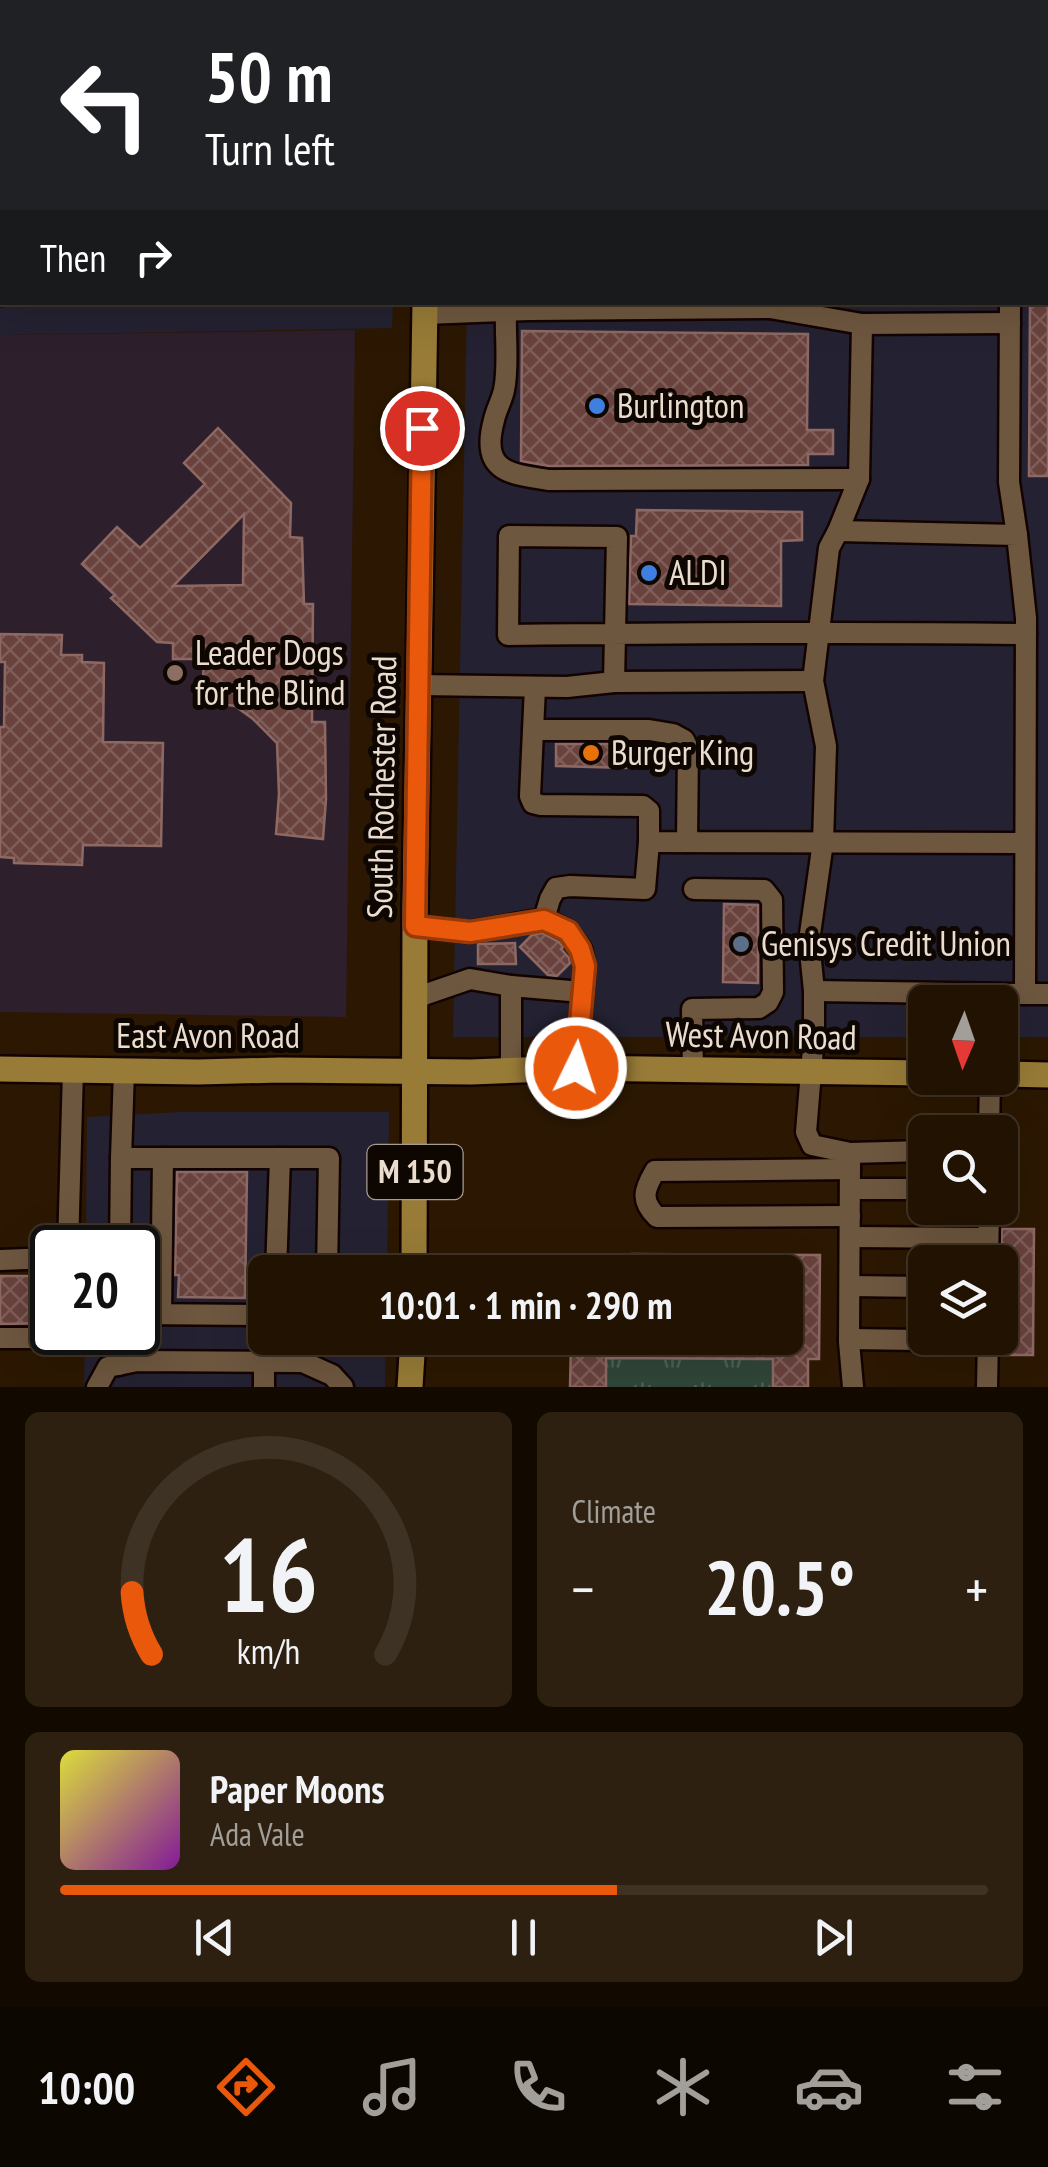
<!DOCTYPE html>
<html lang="en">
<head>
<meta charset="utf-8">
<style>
	:root { --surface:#211202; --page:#2d2011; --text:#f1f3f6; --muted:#a29e99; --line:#3e3224; --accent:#ea580c }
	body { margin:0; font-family:"PT Sans Narrow",sans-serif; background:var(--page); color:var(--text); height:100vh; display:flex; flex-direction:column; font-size:38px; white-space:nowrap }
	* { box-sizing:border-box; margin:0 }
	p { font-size:32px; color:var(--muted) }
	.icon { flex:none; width:55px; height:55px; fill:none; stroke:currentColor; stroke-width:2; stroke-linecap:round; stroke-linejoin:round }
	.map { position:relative; height:1387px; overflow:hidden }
	.panel { display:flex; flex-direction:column; gap:25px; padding:25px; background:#120a01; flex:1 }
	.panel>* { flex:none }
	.hud { position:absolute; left:0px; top:0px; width:1050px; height:305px; box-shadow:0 10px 40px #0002,0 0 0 2px var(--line); background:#202124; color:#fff; overflow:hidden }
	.needle { width:65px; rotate:182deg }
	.controls { position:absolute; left:908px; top:985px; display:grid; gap:20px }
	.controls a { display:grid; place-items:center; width:110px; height:110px; border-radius:15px; background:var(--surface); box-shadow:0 10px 40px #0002,0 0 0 2px var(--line); font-size:50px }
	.speed { position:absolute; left:30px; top:1225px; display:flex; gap:20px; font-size:50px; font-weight:700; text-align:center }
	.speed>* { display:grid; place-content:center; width:130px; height:130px; border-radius:50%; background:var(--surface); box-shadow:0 10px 40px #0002,0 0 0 2px var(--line); line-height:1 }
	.speed .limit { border:5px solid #111; border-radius:15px; background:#fff; color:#111 }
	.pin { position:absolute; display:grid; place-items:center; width:85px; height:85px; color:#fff; margin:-42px; border:5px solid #fff; border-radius:50%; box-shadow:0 2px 10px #0007 }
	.me { position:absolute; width:110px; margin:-55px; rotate:4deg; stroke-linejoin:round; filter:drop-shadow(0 0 8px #0008) }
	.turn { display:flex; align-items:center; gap:35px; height:210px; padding:0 40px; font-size:45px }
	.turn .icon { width:130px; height:130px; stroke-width:2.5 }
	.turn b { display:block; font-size:70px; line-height:85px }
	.then { display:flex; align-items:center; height:95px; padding:0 40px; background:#0003; gap:20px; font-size:38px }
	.big { font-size:75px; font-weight:700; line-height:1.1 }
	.panel .tile { flex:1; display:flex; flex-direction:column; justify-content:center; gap:15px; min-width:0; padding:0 35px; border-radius:15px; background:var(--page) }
	.panel .dial { align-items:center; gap:0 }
	.dial svg { height:260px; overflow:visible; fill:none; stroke:var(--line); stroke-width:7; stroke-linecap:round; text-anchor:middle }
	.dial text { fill:var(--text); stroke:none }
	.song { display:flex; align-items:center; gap:30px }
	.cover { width:120px; height:120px; border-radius:15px; background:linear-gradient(135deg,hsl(60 70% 55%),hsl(290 70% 35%)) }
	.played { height:10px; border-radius:5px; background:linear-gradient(90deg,var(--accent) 60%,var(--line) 60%) }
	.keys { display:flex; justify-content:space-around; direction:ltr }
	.heat { display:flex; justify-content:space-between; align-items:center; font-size:55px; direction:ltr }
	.panel .tiles { flex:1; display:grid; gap:25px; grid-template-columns:1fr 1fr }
	.tile:last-child { grid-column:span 2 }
	.trip { position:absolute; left:248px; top:1255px; width:555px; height:100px; border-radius:15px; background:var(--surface); box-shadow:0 10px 40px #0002,0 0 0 2px var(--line); font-weight:700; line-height:100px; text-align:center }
	.tab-bar { display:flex; height:160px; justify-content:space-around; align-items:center; background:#0d0701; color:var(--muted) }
	.tab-bar .icon { width:70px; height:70px }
	.tab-bar .current { color:var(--accent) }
	.tab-bar b { font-size:45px; color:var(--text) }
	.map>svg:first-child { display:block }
	.commercial { fill:#242232 }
	.education { fill:#2d1f2b }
	.grass { fill:url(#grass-tufts) }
	.building { fill:url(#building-cross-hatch); stroke:#8e6964; stroke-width:2.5; fill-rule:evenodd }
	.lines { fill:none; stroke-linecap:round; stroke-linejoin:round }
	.minor-casing { stroke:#130300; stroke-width:25 }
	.major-casing { stroke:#130300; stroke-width:30 }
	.minor { stroke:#6e573f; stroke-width:20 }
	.major { stroke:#977b37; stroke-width:25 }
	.route-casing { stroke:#983908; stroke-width:25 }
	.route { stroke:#ea580c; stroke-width:18 }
	.shop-dot { fill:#3f7fe0; stroke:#0e0601; stroke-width:4 }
	.education-dot { fill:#8d6e63; stroke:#0e0601; stroke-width:4 }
	.food-dot { fill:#e8710a; stroke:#0e0601; stroke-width:4 }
	.service-dot { fill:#5c6f8a; stroke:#0e0601; stroke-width:4 }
	.labels { text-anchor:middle; stroke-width:10; stroke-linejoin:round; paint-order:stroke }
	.shield { fill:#0e0601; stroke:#a89c91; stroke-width:2.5 }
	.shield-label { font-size:32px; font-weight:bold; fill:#eadccf }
	.poi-label { font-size:35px; fill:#eadccf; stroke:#0e0601; text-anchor:start }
	.street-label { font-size:35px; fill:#eadccf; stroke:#0e0601 }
</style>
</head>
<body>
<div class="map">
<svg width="1048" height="1387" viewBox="0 0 1048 1387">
	<defs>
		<pattern id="grass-tufts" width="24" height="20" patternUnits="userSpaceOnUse" patternTransform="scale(2.5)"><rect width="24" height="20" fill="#304638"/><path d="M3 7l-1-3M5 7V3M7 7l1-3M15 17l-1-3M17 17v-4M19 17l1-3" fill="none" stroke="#4e6054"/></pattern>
		<pattern id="building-cross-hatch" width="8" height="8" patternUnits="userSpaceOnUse" patternTransform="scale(2.5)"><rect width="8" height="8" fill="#69423d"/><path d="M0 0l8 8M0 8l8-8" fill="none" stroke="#7f5d58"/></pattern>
	</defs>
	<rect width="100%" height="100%" fill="#2c1802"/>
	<g class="commercial">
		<path d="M0 0H393V2H2V302L393 303 392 328 0 335Z"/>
		<path d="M473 0H1048V1037H1000V1002H925V1037H453L467 303 1048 302V2H473Z"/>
		<path d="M181 1112H389L387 1272H265V1338H386L385 1387H84L85 1333 138 1332V1248L86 1247 87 1117Z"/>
	</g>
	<path class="education" d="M355 330 346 1017 0 1012V335Z"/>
	<path class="grass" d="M606 1352 633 1358 782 1359V1373L773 1374V1387H606Z"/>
	<g class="building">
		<path d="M1030 302H1048V476H1029Z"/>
		<path d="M522 331 808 334 807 430H833V454H808V465L549 466 521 461Z"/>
		<path d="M218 428 291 503 290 537 302 538 304 604H313L312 722H325L326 799 323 839 276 834 279 794 277 743 253 719 235 706 202 701 204 659H173V643L157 642 111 598 115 595 82 564 117 527 140 548 174 515 205 484 184 463ZM244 514 243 585 173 586Z"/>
		<path d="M637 510 802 512V540L781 541V606L629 604 631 536H636Z"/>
		<path d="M0 634 62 635 61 655H82V662L104 663 103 742 163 743 161 846 83 845 82 865 14 863V858L0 857V727H4L5 662H0Z"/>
		<path d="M556 744H626V768L556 766Z"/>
		<path d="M724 904 758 905V983L723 982Z"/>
		<path d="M542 933 559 942 563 947 561 949 569 958 570 963 557 976 548 975 520 947 532 935Z"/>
		<path d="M515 943 516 964H478V944Z"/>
		<path d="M177 1172H247L245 1298 178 1297 179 1275H175Z"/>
		<path d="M1002 1229H1034L1033 1355H1001L1000 1268Z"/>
		<path d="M632 1254 820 1255 819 1359H808V1387H773V1359L606 1358V1387H570L571 1343 631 1344V1338H785V1272H632Z"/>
		<path d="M0 1276H52V1323L0 1324Z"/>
	</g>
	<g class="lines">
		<g class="minor-casing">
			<g id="minor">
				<path d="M23 0V2"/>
				<path d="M303 2V0"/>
				<path d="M348 2V0"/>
				<path d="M772 2V0"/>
				<path d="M1011 2V0"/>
				<path d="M0 10H2"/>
				<path d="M0 167 2 166"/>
				<path d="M0 295H2"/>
				<path d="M770 302V308L862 324 859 479 838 531 829 548 813 681 826 746 823 842 809 941 814 991V1036L806 1132 812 1145 850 1153 925 1151"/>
				<path d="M1010 302 1009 482 1017 535"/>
				<path d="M506 312C505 335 509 368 504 390 502 400 496 410 494 420 480 471 508 474 549 480L859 479"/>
				<path d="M425 314 529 310 770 308"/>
				<path d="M862 324 1010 323"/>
				<path d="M838 531 1017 535 1026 618 1025 994H1048"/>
				<path d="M614 682 617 537 509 536 508 635C681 633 853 632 1026 634"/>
				<path d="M418 685 567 687 614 682 813 681"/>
				<path d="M535 687 530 796 533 803 541 805 643 806 649 811V842L1025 843"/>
				<path d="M533 730H649L673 734 684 740 688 748 687 842"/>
				<path d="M544 919 550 899 556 888 570 886 645 889 649 842"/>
				<path d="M415 926 469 932 544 919 568 931 581 949 585 967 576 1068"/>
				<path d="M814 991 1025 994"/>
				<path d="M415 998 470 979 511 986"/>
				<path d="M693 1070 692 1009 759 1008 768 1002 773 992 772 900 764 890 694 889"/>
				<path d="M124 1071 121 1158H280L276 1272"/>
				<path d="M511 1072V986L582 992"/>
				<path d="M989 1132 990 1078"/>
				<path d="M280 1158H329L327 1272"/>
				<path d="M850 1159 849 1342 853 1387"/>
				<path d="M850 1189H925"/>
				<path d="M850 1216 657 1217C640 1200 644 1190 655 1171L850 1169"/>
				<path d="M850 1237 988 1238"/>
				<path d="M68 1248 73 1070"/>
				<path d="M120 1248 121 1158"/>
				<path d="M0 1260 52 1258"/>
				<path d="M988 1262 989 1208"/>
				<path d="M850 1286 925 1287"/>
				<path d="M138 1314 265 1315"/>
				<path d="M161 1314 163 1158"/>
				<path d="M0 1338H69L74 1332"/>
				<path d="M849 1339 988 1341"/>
				<path d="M119 1365V1332"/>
				<path d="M97 1387 108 1367 137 1361 303 1362 332 1375 343 1387"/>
				<path d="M264 1387V1361"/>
				<path d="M987 1387 988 1338"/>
			</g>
		</g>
		<g class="major-casing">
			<g id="major">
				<path d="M429 2V0"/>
				<path d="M0 1069 198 1072 280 1070 471 1072 576 1068 925 1073"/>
				<path d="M1000 1074 1048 1075"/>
				<path d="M414 1272 415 909 425 302"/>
				<path d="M410 1387 413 1338"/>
			</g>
		</g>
		<use href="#minor" class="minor"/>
		<use href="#major" class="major"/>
	</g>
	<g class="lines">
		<g class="route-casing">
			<path id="route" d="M422 428 415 926 470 932 544 920 568 931 580 949 585 966 576 1068"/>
		</g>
		<use href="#route" class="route"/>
	</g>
	<g class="shop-dot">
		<circle cx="597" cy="406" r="10"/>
		<circle cx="649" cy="573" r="10"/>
	</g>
	<circle class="education-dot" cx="175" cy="673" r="10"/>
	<circle class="food-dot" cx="591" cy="753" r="10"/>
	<circle class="service-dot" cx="741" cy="944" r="10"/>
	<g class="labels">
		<rect class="shield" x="367.5" y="1145" width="95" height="54" rx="8"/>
		<g class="shield-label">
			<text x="415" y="1183">M 150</text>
		</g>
		<g class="poi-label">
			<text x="617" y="418">Burlington</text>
			<text x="669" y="585">ALDI</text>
			<text x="195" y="665">Leader Dogs<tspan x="195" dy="40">for the Blind</tspan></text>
			<text x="611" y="765">Burger King</text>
			<text x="761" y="956">Genisys Credit Union</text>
		</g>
		<g class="street-label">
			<text transform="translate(382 787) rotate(-89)" y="12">South Rochester Road</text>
			<text x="208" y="1048">East Avon Road</text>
			<text transform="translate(761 1036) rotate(1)" y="12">West Avon Road</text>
		</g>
	</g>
</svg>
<div class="controls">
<a><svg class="needle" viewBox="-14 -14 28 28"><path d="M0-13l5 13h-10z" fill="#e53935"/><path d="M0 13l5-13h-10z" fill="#a29e99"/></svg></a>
<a><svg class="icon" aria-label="search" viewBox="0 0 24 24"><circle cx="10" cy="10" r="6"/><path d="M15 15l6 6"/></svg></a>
<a><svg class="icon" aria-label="layers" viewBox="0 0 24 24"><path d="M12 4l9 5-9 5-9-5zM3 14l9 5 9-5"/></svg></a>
</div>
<div class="speed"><div class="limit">20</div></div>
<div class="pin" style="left:422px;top:428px;background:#d93025"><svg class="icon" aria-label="arrive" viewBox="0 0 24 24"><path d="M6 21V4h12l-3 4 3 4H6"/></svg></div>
<svg class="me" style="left:576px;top:1068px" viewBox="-20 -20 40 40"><circle r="17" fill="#ea580c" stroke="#fff" stroke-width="3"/><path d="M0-11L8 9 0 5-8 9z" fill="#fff"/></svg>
<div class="trip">10:01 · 1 min · 290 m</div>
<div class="hud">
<div class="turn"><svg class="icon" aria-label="left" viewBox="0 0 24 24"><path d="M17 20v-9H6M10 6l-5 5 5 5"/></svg><div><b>50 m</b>Turn left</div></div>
<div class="then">Then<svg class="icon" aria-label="right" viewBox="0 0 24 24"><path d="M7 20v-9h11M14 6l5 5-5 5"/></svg></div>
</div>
</div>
<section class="panel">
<div class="tiles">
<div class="tile dial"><svg viewBox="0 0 100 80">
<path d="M14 69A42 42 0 1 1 86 69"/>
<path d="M14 69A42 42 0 0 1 8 50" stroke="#ea580c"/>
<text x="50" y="56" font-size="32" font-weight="700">16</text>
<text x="50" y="72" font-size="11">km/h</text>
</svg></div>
<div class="tile"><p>Climate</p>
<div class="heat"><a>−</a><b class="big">20.5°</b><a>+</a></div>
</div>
<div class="tile">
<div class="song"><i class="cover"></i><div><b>Paper Moons</b><p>Ada Vale</p></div></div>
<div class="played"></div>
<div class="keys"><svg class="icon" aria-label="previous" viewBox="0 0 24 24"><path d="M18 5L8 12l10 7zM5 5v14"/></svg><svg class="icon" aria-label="pause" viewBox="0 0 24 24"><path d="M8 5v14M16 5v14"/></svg><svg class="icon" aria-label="next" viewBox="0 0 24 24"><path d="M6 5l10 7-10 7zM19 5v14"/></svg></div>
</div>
</div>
</section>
<nav class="tab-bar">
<b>10:00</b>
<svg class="icon current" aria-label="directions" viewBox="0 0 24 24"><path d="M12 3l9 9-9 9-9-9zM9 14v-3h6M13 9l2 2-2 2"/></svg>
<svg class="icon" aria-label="music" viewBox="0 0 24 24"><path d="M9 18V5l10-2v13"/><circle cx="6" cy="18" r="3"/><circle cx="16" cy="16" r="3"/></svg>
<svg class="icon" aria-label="phone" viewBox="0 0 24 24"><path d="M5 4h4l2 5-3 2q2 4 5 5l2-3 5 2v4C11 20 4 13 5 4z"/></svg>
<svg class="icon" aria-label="climate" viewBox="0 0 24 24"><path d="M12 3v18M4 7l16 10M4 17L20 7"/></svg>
<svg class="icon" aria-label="car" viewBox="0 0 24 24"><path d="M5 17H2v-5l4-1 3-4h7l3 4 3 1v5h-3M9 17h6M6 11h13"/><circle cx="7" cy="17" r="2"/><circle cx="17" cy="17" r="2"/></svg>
<svg class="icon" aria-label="filters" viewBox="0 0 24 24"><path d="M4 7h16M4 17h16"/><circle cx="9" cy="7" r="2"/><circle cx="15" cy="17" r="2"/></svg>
</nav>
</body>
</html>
